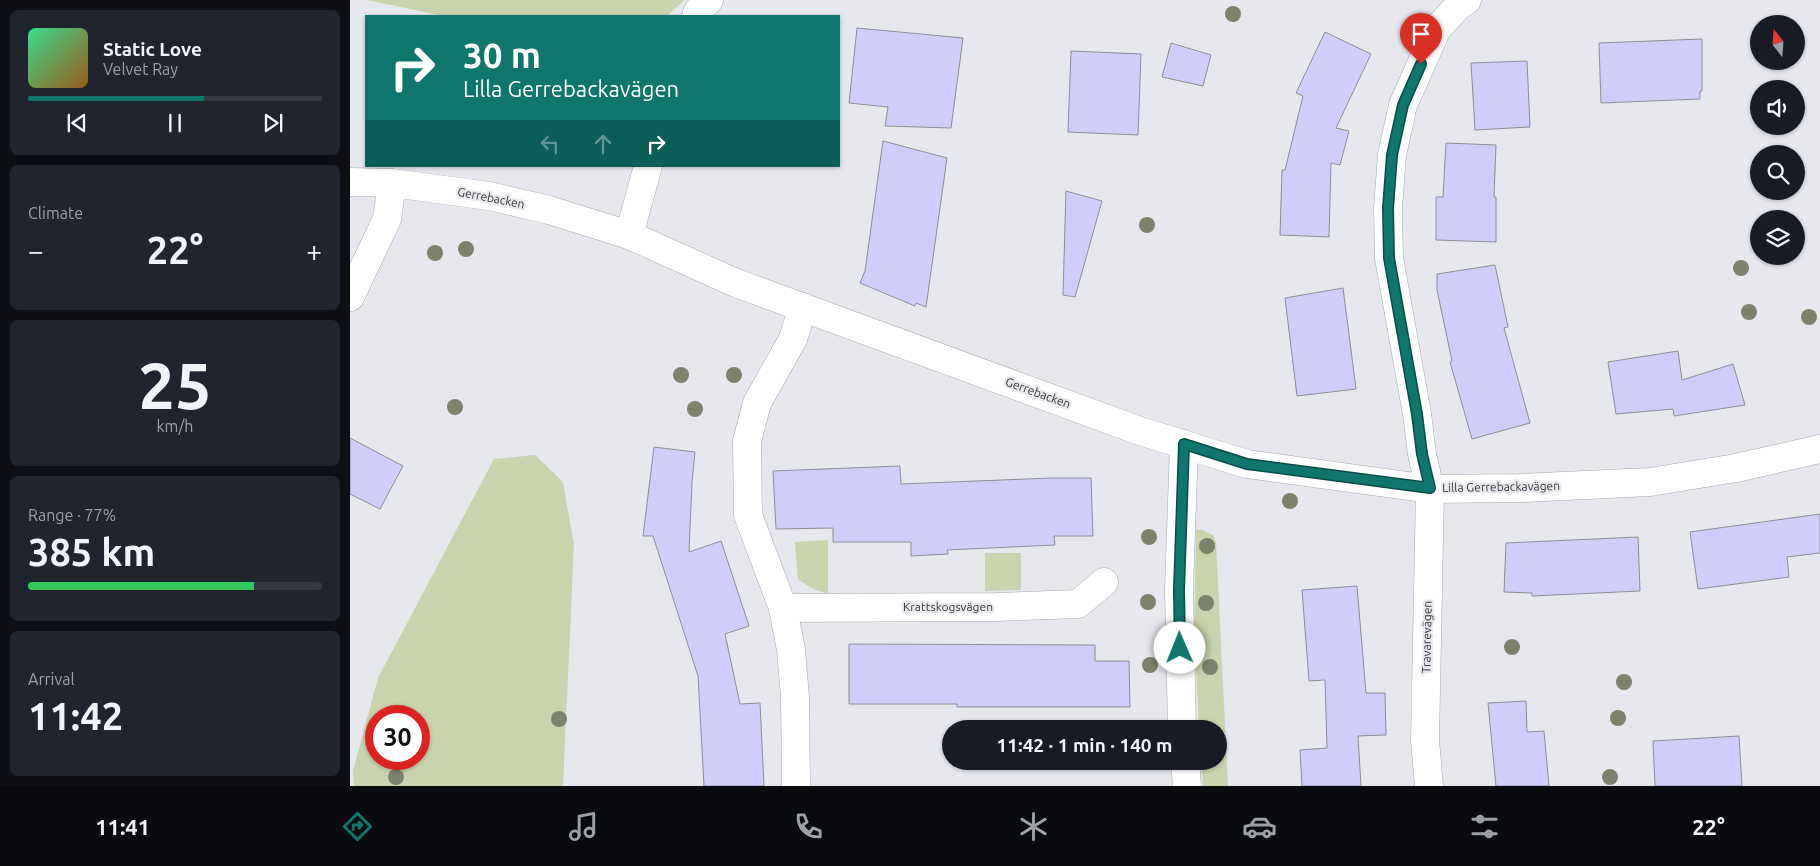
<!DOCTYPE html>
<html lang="en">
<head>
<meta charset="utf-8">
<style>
	:root { --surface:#171b24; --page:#20242c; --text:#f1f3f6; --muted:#9ea1a6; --line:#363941; --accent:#0f766e }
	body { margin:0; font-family:Ubuntu,sans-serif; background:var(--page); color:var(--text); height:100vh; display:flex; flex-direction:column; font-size:19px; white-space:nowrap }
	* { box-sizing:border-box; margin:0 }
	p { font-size:16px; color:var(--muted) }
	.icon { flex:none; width:28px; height:28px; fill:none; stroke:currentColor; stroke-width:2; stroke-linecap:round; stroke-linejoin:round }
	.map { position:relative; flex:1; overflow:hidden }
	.panel { display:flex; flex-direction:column; gap:10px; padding:10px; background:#0d0f14; width:350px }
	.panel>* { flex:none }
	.hud { position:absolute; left:15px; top:15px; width:475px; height:152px; border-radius:0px; box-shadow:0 1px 4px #0004; background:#0f766e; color:#fff; overflow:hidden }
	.needle { width:32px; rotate:343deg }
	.tools { position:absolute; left:1400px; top:15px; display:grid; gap:10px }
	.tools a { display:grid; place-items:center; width:55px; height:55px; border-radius:50%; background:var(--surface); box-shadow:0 1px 4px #0004; font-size:25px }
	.speed { position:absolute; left:15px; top:705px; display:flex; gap:10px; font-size:25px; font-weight:700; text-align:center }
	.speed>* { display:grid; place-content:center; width:65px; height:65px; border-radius:50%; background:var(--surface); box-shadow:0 1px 4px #0004; line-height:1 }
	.speed .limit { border:8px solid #d22; background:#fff; color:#111 }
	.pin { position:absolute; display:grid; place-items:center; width:42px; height:42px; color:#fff; margin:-51px -21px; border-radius:50% 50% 50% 0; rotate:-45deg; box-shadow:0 0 5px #0007 }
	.pin .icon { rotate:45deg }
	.me { position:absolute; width:55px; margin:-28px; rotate:359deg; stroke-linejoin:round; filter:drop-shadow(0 0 4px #0008) }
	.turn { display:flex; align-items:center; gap:18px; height:105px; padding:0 15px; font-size:22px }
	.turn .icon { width:65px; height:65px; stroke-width:2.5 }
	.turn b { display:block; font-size:35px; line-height:42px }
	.lanes { display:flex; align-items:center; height:48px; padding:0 15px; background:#0003; justify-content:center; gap:25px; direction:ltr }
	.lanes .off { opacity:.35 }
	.big { font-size:38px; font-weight:700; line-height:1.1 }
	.panel .card { flex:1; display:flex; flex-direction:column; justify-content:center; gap:8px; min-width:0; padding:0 18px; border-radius:8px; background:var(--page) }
	.panel .dial { align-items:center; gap:0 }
	.dial b { font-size:65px; line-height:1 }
	.song { display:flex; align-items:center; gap:15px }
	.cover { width:60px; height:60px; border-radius:8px; background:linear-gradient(135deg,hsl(150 70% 55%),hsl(30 70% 35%)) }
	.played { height:5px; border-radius:2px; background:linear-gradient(90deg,var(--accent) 60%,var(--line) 60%) }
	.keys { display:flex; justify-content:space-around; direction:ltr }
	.heat { display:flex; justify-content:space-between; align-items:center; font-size:28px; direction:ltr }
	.charge { height:8px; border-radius:4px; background:linear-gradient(90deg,#34c759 77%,var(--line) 0) }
	.trip { position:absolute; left:592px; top:720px; width:285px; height:50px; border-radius:25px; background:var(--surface); box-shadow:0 1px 4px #0004; font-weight:700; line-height:50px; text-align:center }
	.tab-bar { display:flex; height:80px; justify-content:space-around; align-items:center; background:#090b0e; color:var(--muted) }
	.tab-bar .icon { width:35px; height:35px }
	.tab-bar .selected { color:var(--accent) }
	.tab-bar b { font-size:22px; color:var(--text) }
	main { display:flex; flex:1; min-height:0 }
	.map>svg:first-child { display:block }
	.green { fill:#c8d4ad; fill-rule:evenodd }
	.building { fill:#cfcdf9; stroke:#8d8d94 }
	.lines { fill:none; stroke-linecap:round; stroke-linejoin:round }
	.street-casing { stroke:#a8a8ae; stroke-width:29 }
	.street { stroke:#fff; stroke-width:28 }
	.tree { fill:#7c826b }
	.route-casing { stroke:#0a4d48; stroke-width:12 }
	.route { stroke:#0f766e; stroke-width:9 }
	.labels { text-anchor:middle; stroke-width:4.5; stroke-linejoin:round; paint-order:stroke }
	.street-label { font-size:12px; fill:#38383b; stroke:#e7e7ee }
</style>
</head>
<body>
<main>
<section class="panel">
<div class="card">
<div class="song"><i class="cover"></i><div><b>Static Love</b><p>Velvet Ray</p></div></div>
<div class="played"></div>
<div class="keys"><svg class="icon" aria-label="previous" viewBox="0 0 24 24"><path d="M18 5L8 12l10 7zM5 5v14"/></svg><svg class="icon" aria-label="pause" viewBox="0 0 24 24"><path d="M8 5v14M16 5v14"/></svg><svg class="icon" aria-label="next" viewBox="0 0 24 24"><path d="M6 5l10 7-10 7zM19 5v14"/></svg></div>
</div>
<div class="card"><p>Climate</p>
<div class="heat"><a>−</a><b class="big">22°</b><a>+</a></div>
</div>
<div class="card dial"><b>25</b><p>km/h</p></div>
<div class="card"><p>Range · 77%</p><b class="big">385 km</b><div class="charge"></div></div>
<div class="card"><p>Arrival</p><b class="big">11:42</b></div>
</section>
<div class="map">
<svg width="1470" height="786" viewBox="0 0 1470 786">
	<rect width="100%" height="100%" fill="#e7e7ee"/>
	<g class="green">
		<path d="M17 0H334L317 16H93Z"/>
		<path d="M185 455 213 482 224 545 213 786H4L3 771 28 678 144 459ZM69 716V759H26V716Z"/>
		<path d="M850 529 863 535 866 542 878 786H853L851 761H869V729H849L844 627 846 530Z"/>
		<path d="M478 540V594L463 589 448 579 445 542Z"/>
		<path d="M635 553H671V590L635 591Z"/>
	</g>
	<g class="building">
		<path d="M507 28 613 38 601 128 535 126 538 107 499 103Z"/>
		<path d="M975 32 1021 54 986 128 999 131 990 165 981 163 979 237 930 235 932 170H935L953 96 946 93Z"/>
		<path d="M1352 39V91H1350V99L1251 103 1249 43Z"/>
		<path d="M821 43 861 55 853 86 812 77Z"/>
		<path d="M721 51 791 54 788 135 718 132Z"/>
		<path d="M1177 61 1180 127 1125 130 1121 63Z"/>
		<path d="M533 141 597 158 576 307 566 303 565 306 510 283 515 271Z"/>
		<path d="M1096 143 1146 145 1144 197H1146V242L1086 240V197H1093Z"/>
		<path d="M716 191 752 201 725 297 713 295Z"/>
		<path d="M1145 265 1158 327 1154 328 1180 423 1122 439 1100 362 1102 361 1087 290V274Z"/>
		<path d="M993 288 1006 389 947 396 935 298Z"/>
		<path d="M1328 351 1332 380 1383 364 1395 405 1324 416 1323 409 1266 414 1258 362Z"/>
		<path d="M0 438 53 466 30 509 0 494Z"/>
		<path d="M304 447 345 452 342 482 339 552 371 541 399 626 375 634 390 704 410 703 414 786H354L348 676 303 536H293Z"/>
		<path d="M550 466 551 484 702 478H741L743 536H704L705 545 597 550 598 554 561 556V542H483V528L426 529 423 471Z"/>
		<path d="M1470 514V553L1437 557 1439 577 1348 589 1340 532Z"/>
		<path d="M1288 537 1290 591 1182 596V593L1154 592 1156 543Z"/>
		<path d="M1007 586 1016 693H1035L1036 735 1008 736 1011 786H952L950 750 977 748 975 680 959 681 952 590Z"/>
		<path d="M499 644 745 645V661H779L780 707H607V704H499Z"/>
		<path d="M1176 701 1177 732 1194 731 1199 786H1146L1138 703Z"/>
		<path d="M1389 736 1392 786H1305L1303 741Z"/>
	</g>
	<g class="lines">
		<g class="street-casing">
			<g id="street">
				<path d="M346 16 348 11 359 0"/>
				<path d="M0 182 42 183 139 196 199 210 279 235 386 283 790 431 897 464 1080 489 1171 488 1300 482 1386 468 1470 449"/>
				<path d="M279 235 298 166"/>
				<path d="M0 297 37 219 42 183"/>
				<path d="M433 608 645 607 728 604 754 582"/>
				<path d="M832 729 829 590 834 444"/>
				<path d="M835 761 837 786"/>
				<path d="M446 786 445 697 441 650 433 608 398 515 397 441 407 403 443 339 453 307"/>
				<path d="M1079 786 1075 740 1080 489 1072 454 1067 414 1039 258 1038 208 1042 155 1053 105 1087 29 1108 6 1117 0"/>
			</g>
		</g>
		<use href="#street" class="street"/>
	</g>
	<g class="tree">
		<circle cx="883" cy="14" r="8"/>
		<circle cx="797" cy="225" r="8"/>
		<circle cx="116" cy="249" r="8"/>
		<circle cx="85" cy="253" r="8"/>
		<circle cx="1391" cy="268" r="8"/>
		<circle cx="1399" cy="312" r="8"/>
		<circle cx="1459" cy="317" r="8"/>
		<circle cx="331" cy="375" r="8"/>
		<circle cx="384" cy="375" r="8"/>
		<circle cx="105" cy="407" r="8"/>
		<circle cx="345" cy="409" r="8"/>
		<circle cx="940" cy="501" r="8"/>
		<circle cx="799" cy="537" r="8"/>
		<circle cx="857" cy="546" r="8"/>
		<circle cx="798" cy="602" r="8"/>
		<circle cx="856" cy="603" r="8"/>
		<circle cx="1162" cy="647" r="8"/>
		<circle cx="800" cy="665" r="8"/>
		<circle cx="860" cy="667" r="8"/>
		<circle cx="1274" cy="682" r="8"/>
		<circle cx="1268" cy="718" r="8"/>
		<circle cx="209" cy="719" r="8"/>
		<circle cx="46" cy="777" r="8"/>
		<circle cx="1260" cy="777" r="8"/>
	</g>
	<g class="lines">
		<g class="route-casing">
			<path id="route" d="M830 648 829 590 834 444 897 464 1080 488 1072 454 1067 414 1039 258 1038 208 1042 155 1053 105 1071 64"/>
		</g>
		<use href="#route" class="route"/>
	</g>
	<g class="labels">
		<g class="street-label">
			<text transform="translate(141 198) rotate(11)" y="4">Gerrebacken</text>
			<text transform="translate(688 393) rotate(20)" y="4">Gerrebacken</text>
			<text transform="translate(1151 487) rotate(-1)" y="4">Lilla Gerrebackavägen</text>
			<text x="598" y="611">Krattskogsvägen</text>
			<text transform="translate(1077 637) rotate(-89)" y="4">Travarevägen</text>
		</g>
	</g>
</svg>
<div class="tools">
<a><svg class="needle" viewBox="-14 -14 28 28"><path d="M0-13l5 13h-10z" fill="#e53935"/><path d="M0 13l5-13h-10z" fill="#9ea1a6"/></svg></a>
<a><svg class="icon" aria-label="sound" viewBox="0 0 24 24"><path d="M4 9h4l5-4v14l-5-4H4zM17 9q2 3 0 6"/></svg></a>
<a><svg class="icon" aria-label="search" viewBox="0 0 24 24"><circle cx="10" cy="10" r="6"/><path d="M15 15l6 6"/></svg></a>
<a><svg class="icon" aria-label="layers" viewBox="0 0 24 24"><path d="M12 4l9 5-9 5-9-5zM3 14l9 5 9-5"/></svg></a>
</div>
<div class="speed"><div class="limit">30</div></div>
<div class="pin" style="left:1071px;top:64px;background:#d93025"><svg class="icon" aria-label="arrive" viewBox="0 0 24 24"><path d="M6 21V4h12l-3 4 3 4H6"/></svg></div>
<svg class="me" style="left:830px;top:648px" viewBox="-20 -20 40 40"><circle r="19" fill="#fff"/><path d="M0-13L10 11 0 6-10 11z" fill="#0f766e"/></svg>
<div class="trip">11:42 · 1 min · 140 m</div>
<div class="hud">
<div class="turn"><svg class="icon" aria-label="right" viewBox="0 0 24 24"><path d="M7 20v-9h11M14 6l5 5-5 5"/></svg><div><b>30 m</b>Lilla Gerrebackavägen</div></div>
<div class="lanes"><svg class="icon off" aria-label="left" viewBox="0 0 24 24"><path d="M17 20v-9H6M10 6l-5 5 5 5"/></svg><svg class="icon off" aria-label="ahead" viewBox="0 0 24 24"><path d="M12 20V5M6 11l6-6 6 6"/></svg><svg class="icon" aria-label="right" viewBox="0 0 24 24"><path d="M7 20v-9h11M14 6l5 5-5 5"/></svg></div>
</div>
</div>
</main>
<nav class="tab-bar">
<b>11:41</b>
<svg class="icon selected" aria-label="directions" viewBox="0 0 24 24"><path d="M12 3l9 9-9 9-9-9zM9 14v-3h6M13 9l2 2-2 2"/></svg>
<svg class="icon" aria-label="music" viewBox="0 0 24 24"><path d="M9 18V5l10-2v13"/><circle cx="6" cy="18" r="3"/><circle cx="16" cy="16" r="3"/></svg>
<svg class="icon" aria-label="phone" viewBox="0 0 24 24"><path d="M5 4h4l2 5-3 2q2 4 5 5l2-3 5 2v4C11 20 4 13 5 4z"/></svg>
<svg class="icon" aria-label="climate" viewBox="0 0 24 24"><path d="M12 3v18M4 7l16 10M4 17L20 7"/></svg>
<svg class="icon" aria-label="car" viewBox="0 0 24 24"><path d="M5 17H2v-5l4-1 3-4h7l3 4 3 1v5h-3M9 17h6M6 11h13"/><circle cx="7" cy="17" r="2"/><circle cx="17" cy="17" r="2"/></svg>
<svg class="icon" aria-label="filters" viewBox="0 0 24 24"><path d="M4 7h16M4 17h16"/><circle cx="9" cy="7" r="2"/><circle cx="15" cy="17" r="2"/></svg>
<b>22°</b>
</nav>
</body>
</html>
